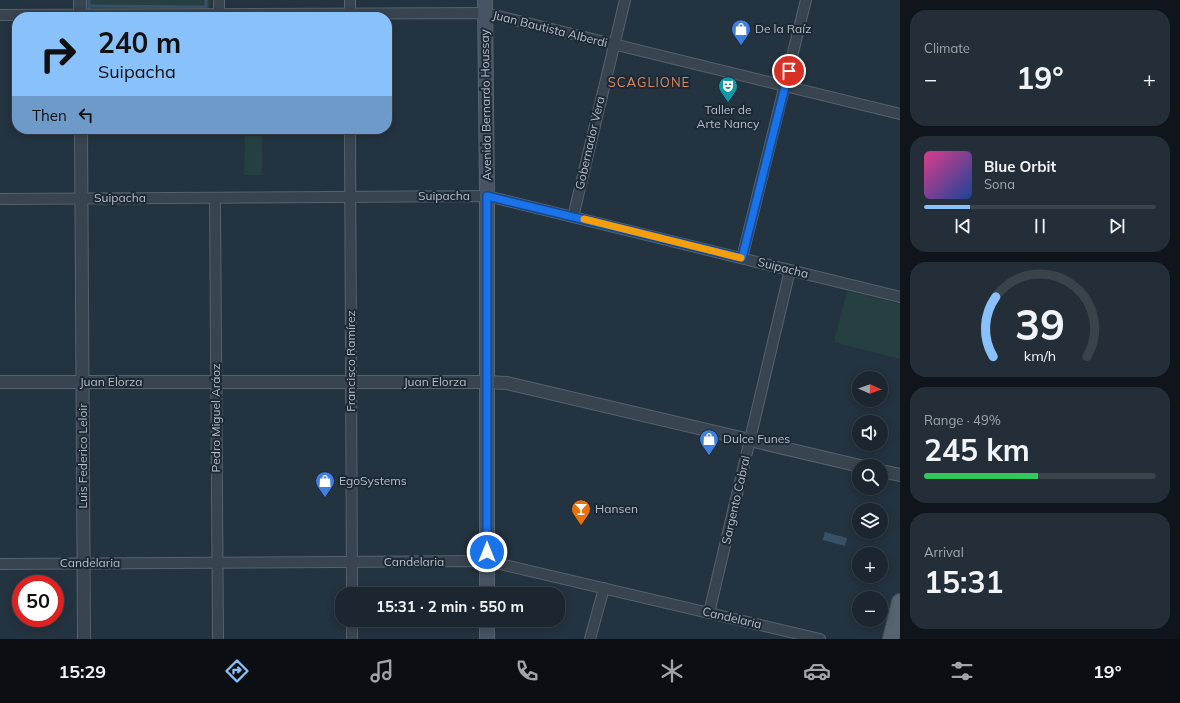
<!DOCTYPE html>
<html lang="en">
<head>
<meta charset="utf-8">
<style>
	:root { --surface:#1b2630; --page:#242e38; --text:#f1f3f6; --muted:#a0a5ab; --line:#39434c; --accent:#89c1fb }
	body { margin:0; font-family:Mulish,sans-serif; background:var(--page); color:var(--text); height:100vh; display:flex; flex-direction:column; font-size:15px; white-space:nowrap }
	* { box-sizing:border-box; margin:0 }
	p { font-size:13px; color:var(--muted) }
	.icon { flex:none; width:22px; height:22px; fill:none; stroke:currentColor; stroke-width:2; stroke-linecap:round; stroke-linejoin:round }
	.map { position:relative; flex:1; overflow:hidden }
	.panel { display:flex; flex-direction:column; gap:10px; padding:10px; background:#0f151a; width:280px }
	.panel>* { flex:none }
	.top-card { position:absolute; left:12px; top:12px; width:380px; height:122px; border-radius:16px; box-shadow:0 2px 10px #0003,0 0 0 1px var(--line); background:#89c1fb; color:#111; overflow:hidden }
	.needle { width:26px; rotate:92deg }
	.fabs { position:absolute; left:852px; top:371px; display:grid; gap:8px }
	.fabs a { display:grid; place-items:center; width:36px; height:36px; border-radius:50%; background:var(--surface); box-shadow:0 2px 10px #0003,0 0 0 1px var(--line); font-size:20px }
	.speed { position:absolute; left:12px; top:575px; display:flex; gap:8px; font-size:20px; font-weight:700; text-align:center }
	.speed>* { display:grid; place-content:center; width:52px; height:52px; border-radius:50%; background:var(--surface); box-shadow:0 2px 10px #0003,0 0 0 1px var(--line); line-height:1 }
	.speed .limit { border:6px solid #d22; background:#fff; color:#111 }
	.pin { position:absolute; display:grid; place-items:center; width:34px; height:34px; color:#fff; margin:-17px; border:2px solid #fff; border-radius:50%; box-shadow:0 1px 4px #0007 }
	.me { position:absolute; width:44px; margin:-22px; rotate:0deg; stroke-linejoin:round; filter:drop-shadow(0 0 3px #0008) }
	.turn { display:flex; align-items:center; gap:14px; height:84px; padding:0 20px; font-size:18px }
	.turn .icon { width:52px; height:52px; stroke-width:2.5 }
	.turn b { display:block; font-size:28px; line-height:34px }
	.then { display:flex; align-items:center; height:38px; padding:0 20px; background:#0003; gap:8px; font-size:15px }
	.big { font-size:30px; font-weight:700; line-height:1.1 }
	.panel .card { flex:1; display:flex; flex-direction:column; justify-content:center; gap:6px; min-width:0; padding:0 14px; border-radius:16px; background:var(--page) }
	.panel .dial { align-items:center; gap:0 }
	.dial svg { height:104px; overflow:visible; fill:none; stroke:var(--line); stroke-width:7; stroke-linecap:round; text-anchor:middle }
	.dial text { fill:var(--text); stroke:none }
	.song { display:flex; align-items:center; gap:12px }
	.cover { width:48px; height:48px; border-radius:6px; background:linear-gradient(135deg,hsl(330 70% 55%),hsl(220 70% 35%)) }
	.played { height:4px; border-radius:2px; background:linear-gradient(90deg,var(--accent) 20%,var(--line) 20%) }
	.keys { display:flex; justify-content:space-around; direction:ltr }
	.heat { display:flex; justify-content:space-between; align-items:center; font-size:22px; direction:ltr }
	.charge { height:6px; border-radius:3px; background:linear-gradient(90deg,#34c759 49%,var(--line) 0) }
	.trip { position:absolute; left:335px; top:587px; width:230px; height:40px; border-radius:16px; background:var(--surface); box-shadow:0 2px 10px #0003,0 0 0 1px var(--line); font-weight:700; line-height:40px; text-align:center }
	.tab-bar { display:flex; height:64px; justify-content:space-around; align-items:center; background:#0b0f13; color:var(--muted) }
	.tab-bar .icon { width:28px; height:28px }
	.tab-bar .on { color:var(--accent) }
	.tab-bar b { font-size:18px; color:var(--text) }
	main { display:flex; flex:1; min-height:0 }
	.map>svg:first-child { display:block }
	.green { fill:#264041 }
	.water { fill:#385167 }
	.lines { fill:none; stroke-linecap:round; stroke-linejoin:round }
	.stream { stroke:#385167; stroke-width:3 }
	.minor-casing { stroke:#56626d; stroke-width:12 }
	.tertiary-casing { stroke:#56626d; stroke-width:14 }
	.secondary-casing { stroke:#56626d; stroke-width:16 }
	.primary-casing { stroke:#44505b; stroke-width:18 }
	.minor { stroke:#38444f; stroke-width:10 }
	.tertiary { stroke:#38444f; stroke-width:12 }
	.secondary { stroke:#465463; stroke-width:14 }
	.primary { stroke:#56646f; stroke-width:16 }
	.route-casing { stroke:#114b97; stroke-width:10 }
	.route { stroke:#1a73e8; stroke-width:7 }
	.slow { stroke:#f59e0b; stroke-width:7 }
	.labels { text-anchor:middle; stroke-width:4; stroke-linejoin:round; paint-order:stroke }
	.street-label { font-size:12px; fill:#b4bfca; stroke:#1d2935 }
	.poi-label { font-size:12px; fill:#b4bfca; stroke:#1d2935; text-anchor:start }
	.neighbourhood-label { font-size:13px; letter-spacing:1px; fill:#d88862; stroke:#1d2935 }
</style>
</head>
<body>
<main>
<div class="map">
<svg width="900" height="639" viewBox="0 0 900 639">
	<rect width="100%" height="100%" fill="#243340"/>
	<g class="green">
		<path d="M85 0H211L210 9 87 10 86 9Z"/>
		<path d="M245 136H262V175H244Z"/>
		<path d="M847 291 900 304V359L834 342Z"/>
	</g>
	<path class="water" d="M825 532 847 538 845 546 823 540 822 542Z"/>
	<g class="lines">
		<g class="stream">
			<path d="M89 0V8"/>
			<path d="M89 6 206 7V0"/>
		</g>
		<g class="minor-casing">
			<g id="minor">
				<path d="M219 0V14"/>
				<path d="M350 0V17"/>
				<path d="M0 15 486 13 900 114"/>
				<path d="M350 129 352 594"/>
				<path d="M215 198 218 639"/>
				<path d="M0 199 487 196 900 297"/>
				<path d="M573 217 625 0"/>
				<path d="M742 258 806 0"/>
				<path d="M0 564 487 561 820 639"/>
				<path d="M709 613 790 270"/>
				<path d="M352 620V639"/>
				<path d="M590 639 604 588"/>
			</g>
		</g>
		<g class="tertiary-casing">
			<g id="tertiary">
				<path d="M80 0V17"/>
				<path d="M81 129 84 639"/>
				<path d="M0 382H486L507 383 860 466"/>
				<path d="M881 471 900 475"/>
			</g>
		</g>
		<g class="secondary-casing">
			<g id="secondary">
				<path d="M485 0 487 196V594"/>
				<path d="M487 620V639"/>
			</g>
		</g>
		<g class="primary-casing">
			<path id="primary" d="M891 639 900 602"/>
		</g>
		<use href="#minor" class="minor"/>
		<use href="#tertiary" class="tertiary"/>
		<use href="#secondary" class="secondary"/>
		<use href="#primary" class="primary"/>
	</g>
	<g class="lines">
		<g class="route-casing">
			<path id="route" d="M487 552V196L742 258 789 71"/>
		</g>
		<use href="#route" class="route"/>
		<path class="slow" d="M584 219 741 258"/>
	</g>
	<defs>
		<g id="shop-pin" transform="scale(1)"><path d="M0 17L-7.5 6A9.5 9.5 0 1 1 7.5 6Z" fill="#3f7fe0" stroke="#1d2935"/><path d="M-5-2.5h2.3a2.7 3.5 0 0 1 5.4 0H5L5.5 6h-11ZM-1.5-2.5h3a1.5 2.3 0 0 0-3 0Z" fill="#fff"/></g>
		<g id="theatre-pin" transform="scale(1)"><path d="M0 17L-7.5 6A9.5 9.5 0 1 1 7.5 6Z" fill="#0f9aa8" stroke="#1d2935"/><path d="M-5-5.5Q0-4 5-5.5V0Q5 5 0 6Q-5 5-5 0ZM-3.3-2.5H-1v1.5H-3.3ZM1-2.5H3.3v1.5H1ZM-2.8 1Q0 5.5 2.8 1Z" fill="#fff"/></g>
		<g id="bar-pin" transform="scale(1)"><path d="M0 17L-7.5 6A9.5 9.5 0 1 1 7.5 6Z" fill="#e8710a" stroke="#1d2935"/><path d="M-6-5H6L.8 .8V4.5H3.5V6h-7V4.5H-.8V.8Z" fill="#fff"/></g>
	</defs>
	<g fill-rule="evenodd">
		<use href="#shop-pin" x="741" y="29"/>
		<use href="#theatre-pin" x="728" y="86"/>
		<use href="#shop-pin" x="709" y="439"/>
		<use href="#shop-pin" x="325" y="481"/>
		<use href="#bar-pin" x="581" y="509"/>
	</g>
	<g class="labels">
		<g class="street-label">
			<text transform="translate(550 29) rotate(14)" y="4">Juan Bautista Alberdi</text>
			<text transform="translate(486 105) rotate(-91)" y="4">Avenida Bernardo Houssay</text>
			<text transform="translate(590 143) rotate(-77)" y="4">Gobernador Vera</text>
			<text x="444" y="200">Suipacha</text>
			<text x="120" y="202">Suipacha</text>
			<text transform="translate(783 268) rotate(14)" y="4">Suipacha</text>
			<text transform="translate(351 361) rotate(-90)" y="4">Francisco Ramírez</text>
			<text x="111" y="386">Juan Elorza</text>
			<text x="435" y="386">Juan Elorza</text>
			<text transform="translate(216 418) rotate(-90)" y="4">Pedro Miguel Aráoz</text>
			<text transform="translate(83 456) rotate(-90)" y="4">Luis Federico Leloir</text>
			<text transform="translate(736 500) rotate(-77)" y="4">Sargento Cabral</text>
			<text x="414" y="566">Candelaria</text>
			<text x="90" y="567">Candelaria</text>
			<text transform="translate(732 618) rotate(13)" y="4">Candelaria</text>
		</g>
		<g class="poi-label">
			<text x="755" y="33">De la Raíz</text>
			<text x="728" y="114" text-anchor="middle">Taller de<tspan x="728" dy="14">Arte Nancy</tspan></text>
			<text x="723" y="443">Dulce Funes</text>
			<text x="339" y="485">EgoSystems</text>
			<text x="595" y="513">Hansen</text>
		</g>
		<g class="neighbourhood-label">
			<text x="649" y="87">SCAGLIONE</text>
		</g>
	</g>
</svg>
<div class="fabs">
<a><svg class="needle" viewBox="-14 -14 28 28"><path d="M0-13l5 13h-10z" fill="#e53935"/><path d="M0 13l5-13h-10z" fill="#a0a5ab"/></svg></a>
<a><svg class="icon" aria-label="sound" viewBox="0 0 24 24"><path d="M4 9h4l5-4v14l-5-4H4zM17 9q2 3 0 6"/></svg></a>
<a><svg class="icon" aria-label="search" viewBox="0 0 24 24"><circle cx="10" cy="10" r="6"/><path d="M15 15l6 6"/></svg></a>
<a><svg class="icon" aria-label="layers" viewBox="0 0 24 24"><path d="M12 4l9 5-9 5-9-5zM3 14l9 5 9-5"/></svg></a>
<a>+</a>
<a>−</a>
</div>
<div class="speed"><div class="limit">50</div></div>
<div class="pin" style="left:789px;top:71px;background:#d93025"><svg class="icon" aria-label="arrive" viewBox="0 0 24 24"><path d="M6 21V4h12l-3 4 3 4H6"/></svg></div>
<svg class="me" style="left:487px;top:552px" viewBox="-20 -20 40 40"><circle r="17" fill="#1a73e8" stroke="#fff" stroke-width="3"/><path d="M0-11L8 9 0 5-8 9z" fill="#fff"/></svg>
<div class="trip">15:31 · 2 min · 550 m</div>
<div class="top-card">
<div class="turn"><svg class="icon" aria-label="right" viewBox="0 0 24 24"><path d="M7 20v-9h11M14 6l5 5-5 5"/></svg><div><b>240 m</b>Suipacha</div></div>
<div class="then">Then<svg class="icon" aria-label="left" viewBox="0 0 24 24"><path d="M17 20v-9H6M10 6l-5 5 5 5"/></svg></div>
</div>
</div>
<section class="panel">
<div class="card"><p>Climate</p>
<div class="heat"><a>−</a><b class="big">19°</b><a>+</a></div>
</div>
<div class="card">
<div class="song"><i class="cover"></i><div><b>Blue Orbit</b><p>Sona</p></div></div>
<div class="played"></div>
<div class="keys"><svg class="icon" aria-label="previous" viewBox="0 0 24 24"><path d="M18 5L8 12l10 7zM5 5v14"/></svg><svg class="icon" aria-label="pause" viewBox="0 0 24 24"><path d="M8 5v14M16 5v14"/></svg><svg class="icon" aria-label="next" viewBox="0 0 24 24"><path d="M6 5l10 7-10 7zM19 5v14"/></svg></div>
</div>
<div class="card dial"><svg viewBox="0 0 100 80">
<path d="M14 69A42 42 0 1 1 86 69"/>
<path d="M14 69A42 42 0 0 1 16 23" stroke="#89c1fb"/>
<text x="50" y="56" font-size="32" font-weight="700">39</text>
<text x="50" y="72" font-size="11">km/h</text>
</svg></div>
<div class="card"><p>Range · 49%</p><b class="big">245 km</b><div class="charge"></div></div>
<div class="card"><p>Arrival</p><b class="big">15:31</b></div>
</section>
</main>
<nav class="tab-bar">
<b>15:29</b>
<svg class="icon on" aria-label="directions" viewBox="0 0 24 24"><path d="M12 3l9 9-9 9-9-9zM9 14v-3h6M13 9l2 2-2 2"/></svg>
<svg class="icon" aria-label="music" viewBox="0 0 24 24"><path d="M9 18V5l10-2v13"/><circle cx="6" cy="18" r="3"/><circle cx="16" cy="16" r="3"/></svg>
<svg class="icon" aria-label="phone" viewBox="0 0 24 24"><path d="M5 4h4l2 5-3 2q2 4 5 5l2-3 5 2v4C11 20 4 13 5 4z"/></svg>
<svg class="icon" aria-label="climate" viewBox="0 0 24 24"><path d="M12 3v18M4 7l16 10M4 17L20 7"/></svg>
<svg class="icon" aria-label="car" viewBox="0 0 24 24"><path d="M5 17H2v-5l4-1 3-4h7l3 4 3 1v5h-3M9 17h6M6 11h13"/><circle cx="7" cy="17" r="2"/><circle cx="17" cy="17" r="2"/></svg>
<svg class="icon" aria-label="filters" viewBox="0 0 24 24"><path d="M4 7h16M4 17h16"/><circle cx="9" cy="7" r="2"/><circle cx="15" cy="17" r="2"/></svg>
<b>19°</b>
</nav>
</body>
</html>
